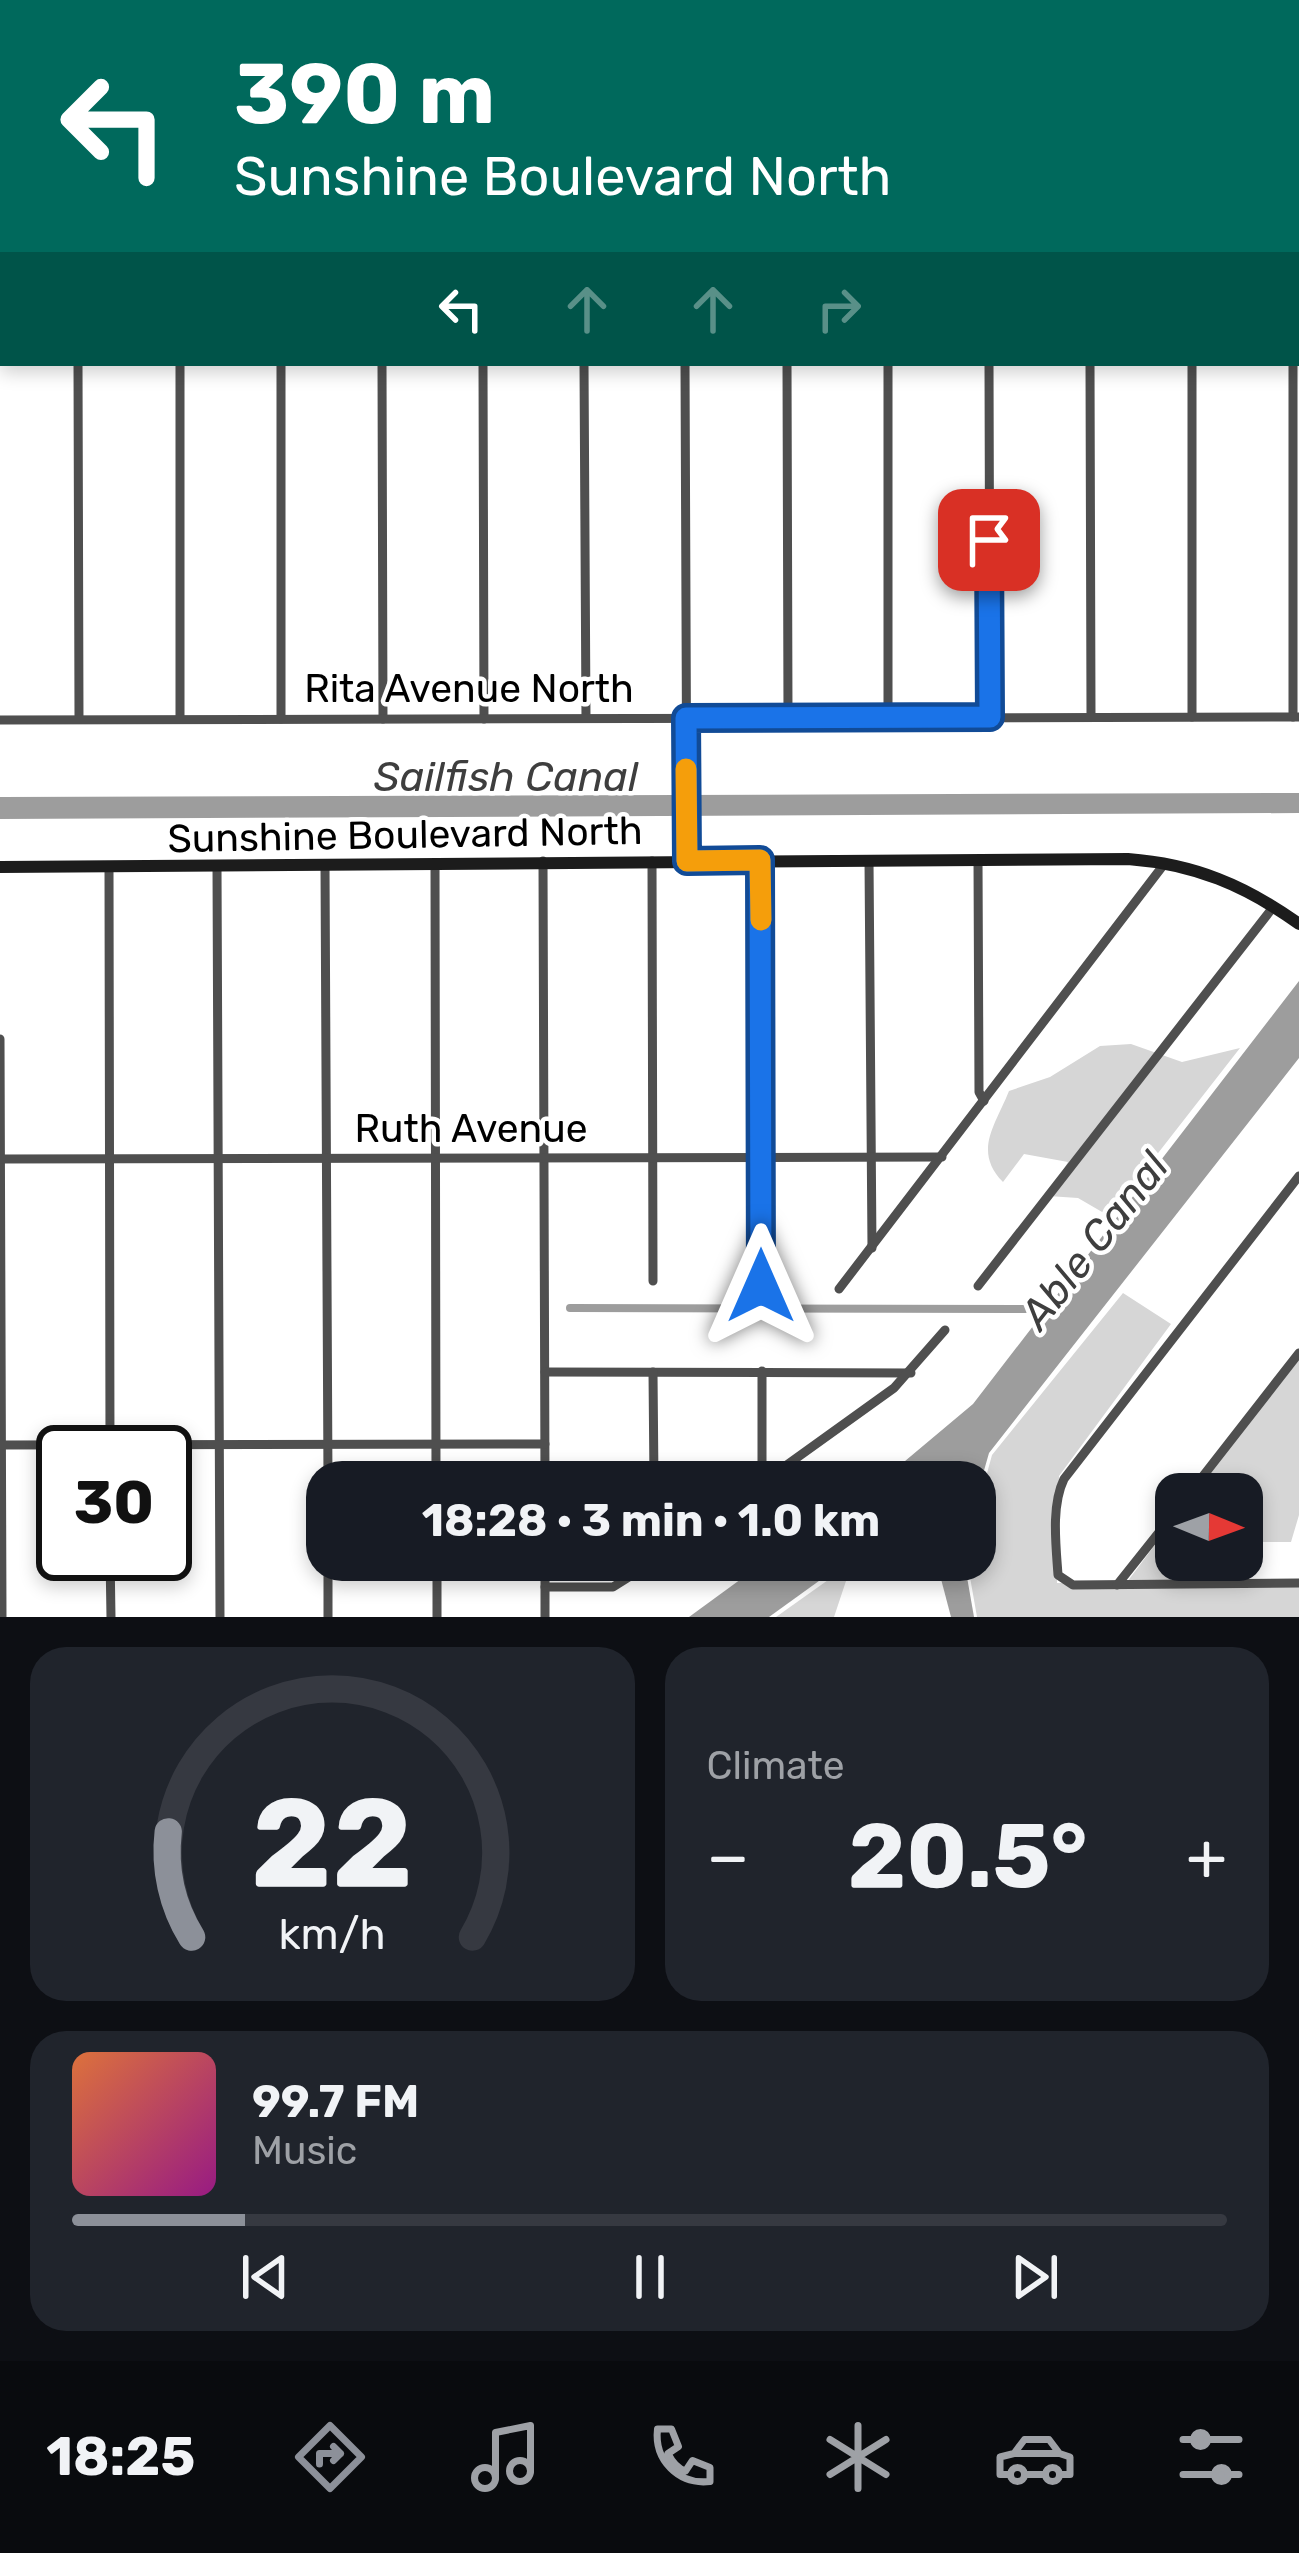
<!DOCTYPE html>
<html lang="en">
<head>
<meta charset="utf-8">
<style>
	:root { --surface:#171b24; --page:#20242c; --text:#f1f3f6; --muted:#9ea1a6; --line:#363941; --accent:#8c9099 }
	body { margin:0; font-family:Rubik,sans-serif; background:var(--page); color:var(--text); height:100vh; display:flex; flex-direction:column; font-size:45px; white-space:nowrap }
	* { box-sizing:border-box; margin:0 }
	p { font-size:39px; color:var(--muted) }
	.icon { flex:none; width:66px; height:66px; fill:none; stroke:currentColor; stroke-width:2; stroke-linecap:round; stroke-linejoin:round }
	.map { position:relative; height:1617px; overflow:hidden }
	.details { display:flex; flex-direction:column; gap:30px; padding:30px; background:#0d0f14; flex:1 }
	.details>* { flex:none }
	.guide { position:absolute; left:0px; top:0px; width:1299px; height:366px; box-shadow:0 6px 18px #0003; background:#00695c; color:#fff; overflow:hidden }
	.needle { width:78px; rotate:91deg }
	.tools { position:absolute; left:1155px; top:1473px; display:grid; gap:24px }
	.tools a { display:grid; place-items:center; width:108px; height:108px; border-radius:24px; background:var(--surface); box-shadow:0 6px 18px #0003; font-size:60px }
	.speed { position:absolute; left:36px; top:1425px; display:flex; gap:24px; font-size:60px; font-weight:700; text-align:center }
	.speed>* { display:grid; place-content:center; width:156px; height:156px; border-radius:50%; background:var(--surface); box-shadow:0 6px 18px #0003; line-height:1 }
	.speed .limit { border:6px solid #111; border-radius:18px; background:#fff; color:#111 }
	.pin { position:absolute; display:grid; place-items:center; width:102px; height:102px; color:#fff; margin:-51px; border-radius:24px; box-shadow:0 6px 18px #0006 }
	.me { position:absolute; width:132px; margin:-66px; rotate:0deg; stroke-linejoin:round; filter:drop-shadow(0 0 9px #0008) }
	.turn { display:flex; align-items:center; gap:42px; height:252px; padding:0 36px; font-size:54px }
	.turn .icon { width:156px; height:156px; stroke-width:2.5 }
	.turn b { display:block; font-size:84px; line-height:102px }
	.lanes { display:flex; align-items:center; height:114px; padding:0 36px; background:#0003; justify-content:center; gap:60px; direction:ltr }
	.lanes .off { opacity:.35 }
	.big { font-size:90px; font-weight:700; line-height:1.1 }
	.details .card { flex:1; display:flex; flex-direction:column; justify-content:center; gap:18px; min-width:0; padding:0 42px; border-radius:36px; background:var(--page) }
	.details .dial { align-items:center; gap:0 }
	.dial svg { height:312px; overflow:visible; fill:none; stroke:var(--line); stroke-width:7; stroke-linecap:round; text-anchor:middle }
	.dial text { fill:var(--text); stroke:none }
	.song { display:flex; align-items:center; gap:36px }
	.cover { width:144px; height:144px; border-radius:18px; background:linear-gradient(135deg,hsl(20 70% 55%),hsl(310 70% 35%)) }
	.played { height:12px; border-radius:6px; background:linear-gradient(90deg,var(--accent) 15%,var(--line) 15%) }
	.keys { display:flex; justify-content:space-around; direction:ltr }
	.heat { display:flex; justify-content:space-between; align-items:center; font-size:66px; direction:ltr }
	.details .tiles { flex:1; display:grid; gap:30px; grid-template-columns:1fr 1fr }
	.card:last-child { grid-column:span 2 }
	.trip { position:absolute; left:306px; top:1461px; width:690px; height:120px; border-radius:36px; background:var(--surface); box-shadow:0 6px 18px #0003; font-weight:700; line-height:120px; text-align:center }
	.menu { display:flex; height:192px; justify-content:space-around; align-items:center; background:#090b0e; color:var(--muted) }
	.menu .icon { width:84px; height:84px }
	.menu .active { color:var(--accent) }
	.menu b { font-size:54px; color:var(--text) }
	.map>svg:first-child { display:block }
	.green { fill:#d6d6d6 }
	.water { fill:#9d9d9d }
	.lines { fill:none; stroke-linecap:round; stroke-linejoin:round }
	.canal { stroke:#9d9d9d; stroke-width:8 }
	.street { stroke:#4f4f4f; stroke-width:9 }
	.secondary { stroke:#1c1c1c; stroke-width:12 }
	.route-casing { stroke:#114b97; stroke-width:30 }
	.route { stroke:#1a73e8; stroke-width:21 }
	.slow { stroke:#f59e0b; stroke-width:21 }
	.labels { text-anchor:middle; stroke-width:9; stroke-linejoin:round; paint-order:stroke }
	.street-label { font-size:39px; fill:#000; stroke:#fff }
	.water-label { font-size:42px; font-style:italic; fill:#3e3e3e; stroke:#fff }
</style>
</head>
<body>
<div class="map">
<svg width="1299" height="1617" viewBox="0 0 1299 1617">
	<rect width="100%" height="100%" fill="#fff"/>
	<g class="green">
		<path d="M1131 1044 1182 1062 1240 1048 1109 1216 1078 1198 1048 1196 1068 1162 1024 1154 1003 1182C973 1151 995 1126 1009 1091L1050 1077 1100 1046Z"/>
		<path d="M1123 1293 1171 1324 1059 1476 1057 1583 1127 1582 1176 1517V1560H1242V1494H1193L1299 1356V1515L1291 1542H1246L1243 1588 1299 1585V1617H977L967 1560H975V1517L992 1455Z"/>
		<path d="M852 1563 834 1617H776Z"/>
	</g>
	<g class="water">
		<path d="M1299 793V813L0 819V797Z"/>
		<path d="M1299 981V1058L989 1453 975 1502V1482H880L973 1404Z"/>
		<path d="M767 1560H848L769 1617H689Z"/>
		<path d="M936 1560H964L974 1617H951Z"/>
	</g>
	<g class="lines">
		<g class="canal">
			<path d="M0 208H3"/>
			<path d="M1296 213H1299"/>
			<path d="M570 1308 1052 1309"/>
		</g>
		<g class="street">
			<path d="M114 0V3"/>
			<path d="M596 0 598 3"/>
			<path d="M499 3 508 0"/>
			<path d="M785 3 788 0"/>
			<path d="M0 33H3"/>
			<path d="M0 143H3"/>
			<path d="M1296 295H1299"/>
			<path d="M0 298H3"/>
			<path d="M78 363 79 719"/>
			<path d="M180 363V719"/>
			<path d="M281 363V719"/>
			<path d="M382 363 383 719"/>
			<path d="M483 363 484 719"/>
			<path d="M584 363 586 718"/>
			<path d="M685 363 687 861"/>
			<path d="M787 363 788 718"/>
			<path d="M888 363V718"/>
			<path d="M989 363 990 717"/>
			<path d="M1090 363 1091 717"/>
			<path d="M1192 363V717"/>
			<path d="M1293 363V717"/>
			<path d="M0 720 1299 717"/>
			<path d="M761 860V1286"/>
			<path d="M869 860 872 1248"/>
			<path d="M978 860 979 1092 984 1101"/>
			<path d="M543 861 545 1482"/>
			<path d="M652 861 653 1281"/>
			<path d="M435 863 436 1482"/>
			<path d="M325 865 328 1482"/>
			<path d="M217 866 220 1617"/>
			<path d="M109 867 110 1452"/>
			<path d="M0 1039 2 1617"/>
			<path d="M0 1159 942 1157"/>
			<path d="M1299 1176 1064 1479C1051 1506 1056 1545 1058 1575L1073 1585 1299 1583"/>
			<path d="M978 1286 1274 906"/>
			<path d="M839 1289 1165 863"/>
			<path d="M762 1371V1482"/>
			<path d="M545 1372 911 1373"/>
			<path d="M653 1372 654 1482"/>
			<path d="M0 1445 545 1444"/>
			<path d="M763 1482 894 1388 945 1330"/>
			<path d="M1189 1494 1299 1353"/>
			<path d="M110 1554 111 1617"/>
			<path d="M437 1560V1617"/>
			<path d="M545 1560V1617"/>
			<path d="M1117 1585 1176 1511"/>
			<path d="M545 1587H613L656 1560"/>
			<path d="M328 1617V1560"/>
		</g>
		<path class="secondary" d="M0 867 1128 859C1194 864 1245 885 1299 924"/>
	</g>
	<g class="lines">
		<g class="route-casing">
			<path id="route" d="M761 1286 760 860 687 861 686 718 990 717 989 540"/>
		</g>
		<use href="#route" class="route"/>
		<path class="slow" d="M686 769 687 861 760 860 761 920"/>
	</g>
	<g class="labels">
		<g class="street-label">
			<text x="469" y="702">Rita Avenue North</text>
			<text transform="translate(405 834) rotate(-1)" y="14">Sunshine Boulevard North</text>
			<text x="471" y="1142">Ruth Avenue</text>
		</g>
		<g class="water-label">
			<text x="506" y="791">Sailfish Canal</text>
			<text transform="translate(1094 1240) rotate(-52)" y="15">Able Canal</text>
		</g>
	</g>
</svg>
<div class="tools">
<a><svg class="needle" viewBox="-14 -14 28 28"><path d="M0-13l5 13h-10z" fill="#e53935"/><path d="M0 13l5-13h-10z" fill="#9ea1a6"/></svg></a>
</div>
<div class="speed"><div class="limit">30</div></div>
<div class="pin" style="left:989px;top:540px;background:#d93025"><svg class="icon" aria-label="arrive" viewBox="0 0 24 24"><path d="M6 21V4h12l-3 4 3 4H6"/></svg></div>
<svg class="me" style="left:761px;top:1286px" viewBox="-20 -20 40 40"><path d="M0-17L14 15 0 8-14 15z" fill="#1a73e8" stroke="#fff" stroke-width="4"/></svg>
<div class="trip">18:28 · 3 min · 1.0 km</div>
<div class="guide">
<div class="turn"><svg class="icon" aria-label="left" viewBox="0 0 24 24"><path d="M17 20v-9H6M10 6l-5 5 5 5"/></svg><div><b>390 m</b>Sunshine Boulevard North</div></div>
<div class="lanes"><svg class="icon" aria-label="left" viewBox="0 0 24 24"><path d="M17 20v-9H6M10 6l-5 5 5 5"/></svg><svg class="icon off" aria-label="ahead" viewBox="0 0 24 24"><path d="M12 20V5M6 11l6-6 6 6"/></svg><svg class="icon off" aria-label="ahead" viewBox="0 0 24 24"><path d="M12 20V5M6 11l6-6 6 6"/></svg><svg class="icon off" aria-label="right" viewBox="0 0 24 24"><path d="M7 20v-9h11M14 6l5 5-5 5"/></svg></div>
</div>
</div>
<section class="details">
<div class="tiles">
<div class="card dial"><svg viewBox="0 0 100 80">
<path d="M14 69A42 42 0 1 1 86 69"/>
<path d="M14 69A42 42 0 0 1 8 42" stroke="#8c9099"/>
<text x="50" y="56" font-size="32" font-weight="700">22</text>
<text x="50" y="72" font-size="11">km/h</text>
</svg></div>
<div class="card"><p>Climate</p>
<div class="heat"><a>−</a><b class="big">20.5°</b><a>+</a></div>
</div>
<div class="card">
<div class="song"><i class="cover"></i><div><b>99.7 FM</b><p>Music</p></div></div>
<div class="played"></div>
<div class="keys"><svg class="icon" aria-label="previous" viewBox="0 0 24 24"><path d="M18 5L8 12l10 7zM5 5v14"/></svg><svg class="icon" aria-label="pause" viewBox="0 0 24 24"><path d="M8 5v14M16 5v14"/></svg><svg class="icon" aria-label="next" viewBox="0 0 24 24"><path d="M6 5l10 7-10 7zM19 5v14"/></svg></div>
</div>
</div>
</section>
<nav class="menu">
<b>18:25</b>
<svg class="icon active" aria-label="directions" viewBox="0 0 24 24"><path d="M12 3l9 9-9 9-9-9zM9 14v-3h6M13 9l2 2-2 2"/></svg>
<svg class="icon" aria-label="music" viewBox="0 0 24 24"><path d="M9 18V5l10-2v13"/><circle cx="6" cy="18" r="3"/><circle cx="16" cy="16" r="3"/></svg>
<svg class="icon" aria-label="phone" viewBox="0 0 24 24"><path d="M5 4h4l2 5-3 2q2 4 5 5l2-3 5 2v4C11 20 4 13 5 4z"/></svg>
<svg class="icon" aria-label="climate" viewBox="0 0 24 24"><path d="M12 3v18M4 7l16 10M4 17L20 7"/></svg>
<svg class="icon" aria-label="car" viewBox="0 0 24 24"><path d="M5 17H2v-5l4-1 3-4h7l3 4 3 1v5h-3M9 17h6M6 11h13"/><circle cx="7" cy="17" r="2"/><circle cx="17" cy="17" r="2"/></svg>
<svg class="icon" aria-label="filters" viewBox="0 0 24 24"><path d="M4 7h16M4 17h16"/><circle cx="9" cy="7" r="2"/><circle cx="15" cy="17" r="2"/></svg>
</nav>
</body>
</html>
